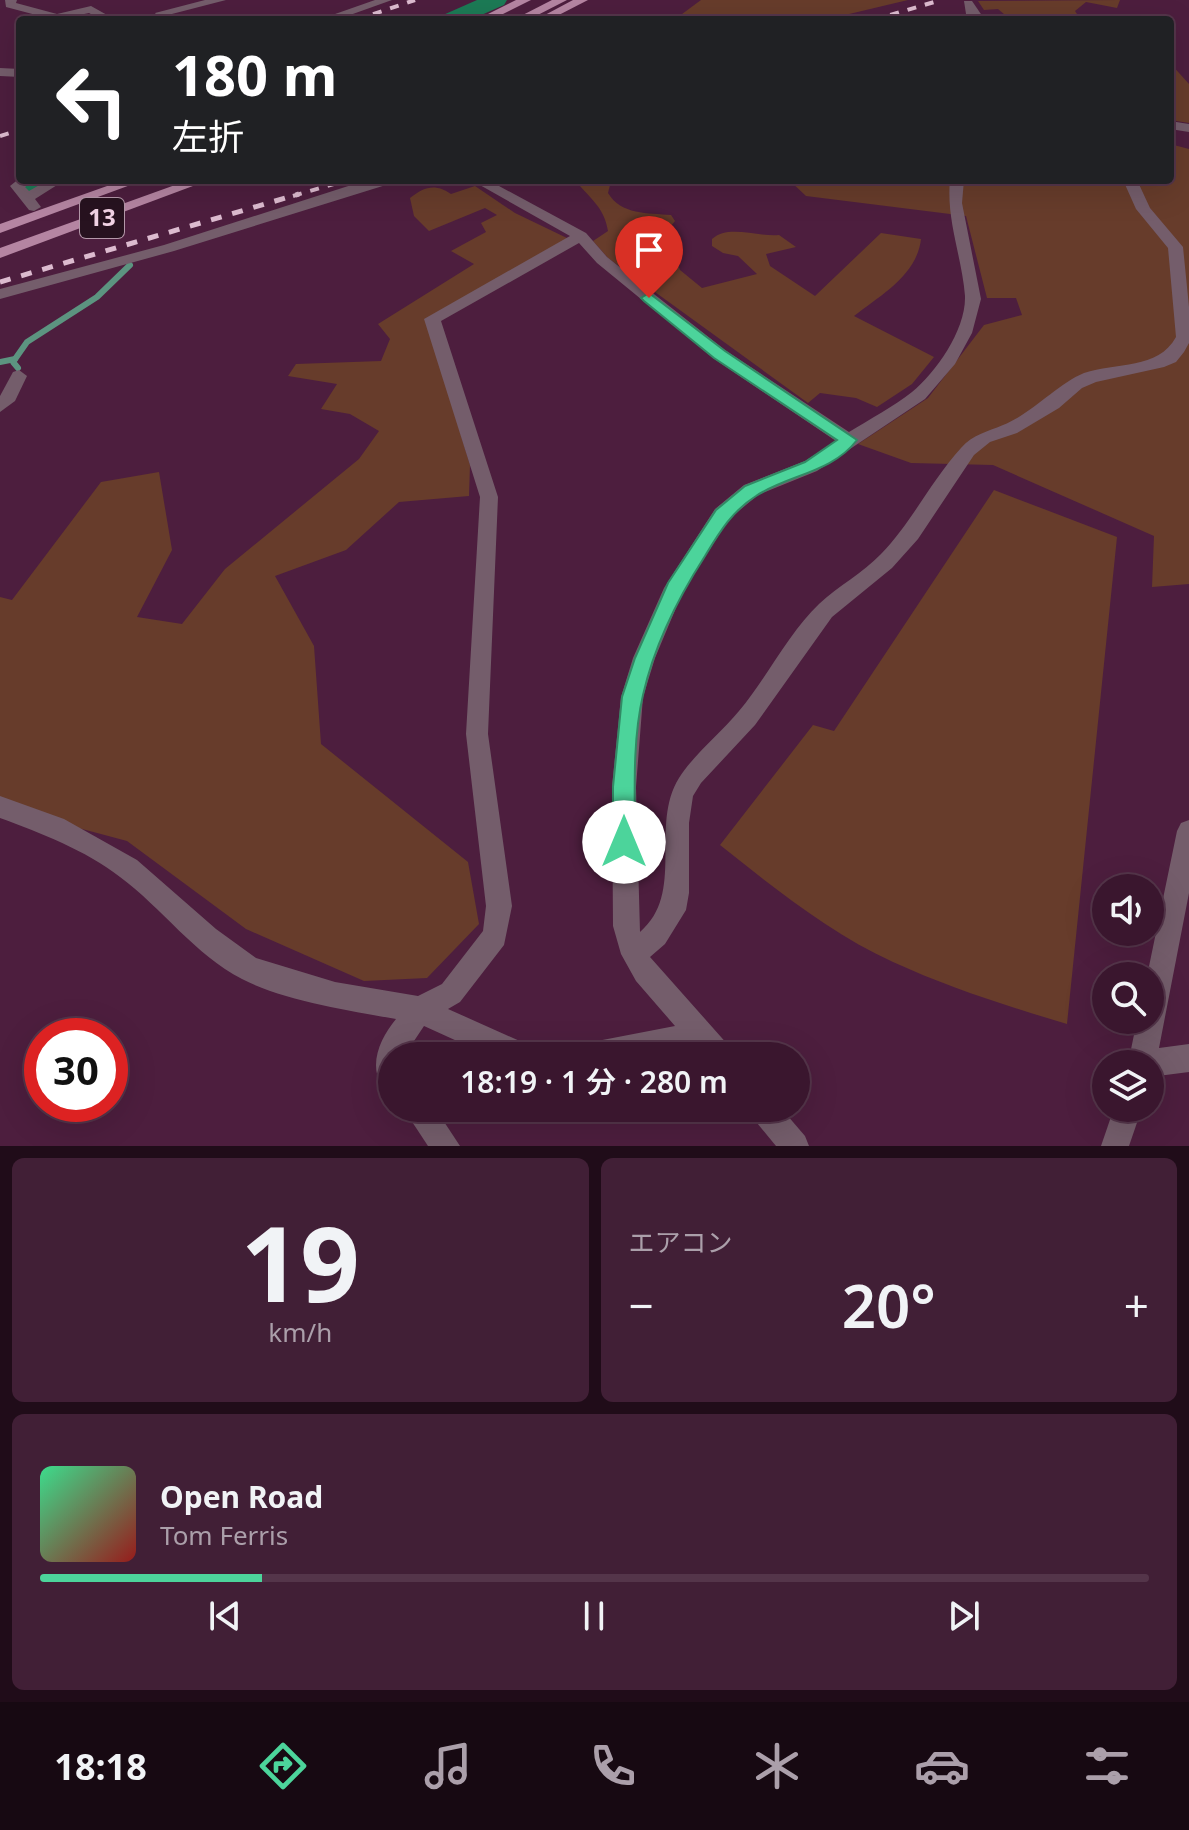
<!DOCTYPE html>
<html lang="ja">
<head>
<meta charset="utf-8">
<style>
	:root { --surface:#3a162e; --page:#411f36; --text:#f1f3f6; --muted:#ab9faa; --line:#54354a; --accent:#4cd49b }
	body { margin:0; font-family:"Noto Sans","Noto Sans JP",sans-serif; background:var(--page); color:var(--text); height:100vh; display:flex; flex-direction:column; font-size:30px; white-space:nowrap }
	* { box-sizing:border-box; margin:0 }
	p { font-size:26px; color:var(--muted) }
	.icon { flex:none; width:44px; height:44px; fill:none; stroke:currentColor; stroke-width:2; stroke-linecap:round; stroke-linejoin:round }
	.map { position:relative; height:1146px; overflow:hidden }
	.panel { display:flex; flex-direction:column; gap:12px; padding:12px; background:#200c19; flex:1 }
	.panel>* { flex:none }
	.banner { position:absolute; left:16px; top:16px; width:1158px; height:168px; border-radius:8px; box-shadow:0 8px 32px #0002,0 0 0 2px var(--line); background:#202124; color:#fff; overflow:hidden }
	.buttons { position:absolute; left:1092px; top:874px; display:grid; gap:16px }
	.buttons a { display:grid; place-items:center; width:72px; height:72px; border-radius:50%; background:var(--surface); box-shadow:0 8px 32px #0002,0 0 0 2px var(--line); font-size:40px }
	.speed { position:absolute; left:24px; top:1018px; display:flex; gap:16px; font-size:40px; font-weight:700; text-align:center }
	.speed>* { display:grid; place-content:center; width:104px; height:104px; border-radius:50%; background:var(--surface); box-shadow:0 8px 32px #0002,0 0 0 2px var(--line); line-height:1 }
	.speed .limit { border:12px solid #d22; background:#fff; color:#111 }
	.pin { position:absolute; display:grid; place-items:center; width:68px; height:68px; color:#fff; margin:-82px -34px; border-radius:50% 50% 50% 0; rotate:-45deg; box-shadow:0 0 8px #0007 }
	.pin .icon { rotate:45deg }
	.me { position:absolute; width:88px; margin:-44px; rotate:0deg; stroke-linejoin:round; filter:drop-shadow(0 0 6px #0008) }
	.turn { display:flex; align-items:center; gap:28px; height:168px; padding:0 24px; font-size:36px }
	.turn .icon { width:104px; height:104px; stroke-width:2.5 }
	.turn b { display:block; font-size:56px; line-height:68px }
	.big { font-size:60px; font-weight:600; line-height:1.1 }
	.panel .card { flex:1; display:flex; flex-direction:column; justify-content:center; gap:12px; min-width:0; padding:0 28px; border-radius:12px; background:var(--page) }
	.panel .dial { align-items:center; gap:0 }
	.dial b { font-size:104px; line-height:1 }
	.song { display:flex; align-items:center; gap:24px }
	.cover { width:96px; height:96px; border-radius:12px; background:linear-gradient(135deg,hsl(150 70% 55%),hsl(0 70% 35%)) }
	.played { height:8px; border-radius:4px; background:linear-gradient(90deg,var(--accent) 20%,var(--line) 20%) }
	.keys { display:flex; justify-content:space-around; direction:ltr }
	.heat { display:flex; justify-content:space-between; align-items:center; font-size:44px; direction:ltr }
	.panel .tiles { flex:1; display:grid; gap:12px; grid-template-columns:1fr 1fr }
	.card:last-child { grid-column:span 2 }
	.trip { position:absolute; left:378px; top:1042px; width:432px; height:80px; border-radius:40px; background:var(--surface); box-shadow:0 8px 32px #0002,0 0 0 2px var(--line); font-weight:600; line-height:80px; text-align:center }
	.tabs { display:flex; height:128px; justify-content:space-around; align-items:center; background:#170912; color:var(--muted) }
	.tabs .icon { width:56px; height:56px }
	.tabs .on { color:var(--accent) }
	.tabs b { font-size:36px; color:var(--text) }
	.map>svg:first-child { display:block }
	.green { fill:#673c2b }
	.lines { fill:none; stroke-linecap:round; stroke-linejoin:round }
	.stream { stroke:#5c9480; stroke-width:6 }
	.river { fill:#1c7a55; fill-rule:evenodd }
	.minor { fill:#745d6b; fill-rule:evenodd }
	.major { fill:#b585a2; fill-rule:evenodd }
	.rail-far1 { stroke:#dcbbcf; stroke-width:4; stroke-dasharray:9 9; stroke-linecap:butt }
	.rail { stroke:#dcbbcf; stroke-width:5; stroke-dasharray:11 11; stroke-linecap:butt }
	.route { fill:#4cd49b; stroke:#318a65; stroke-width:2 }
	.labels { text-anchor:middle; stroke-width:8; stroke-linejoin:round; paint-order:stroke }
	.shield { fill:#27121f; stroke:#b498a9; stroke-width:2 }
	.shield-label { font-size:24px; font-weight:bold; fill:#f1d2e4 }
</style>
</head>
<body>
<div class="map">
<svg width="1189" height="1146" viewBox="0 0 1189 1146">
	<rect width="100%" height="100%" fill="#4d1e3e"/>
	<g class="green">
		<path d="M701 0H908L824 20H682L678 17Z"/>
		<path d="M1120 0 1117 8 1086 2 1075 11 1081 20H1011L998 9 984 10 978 1Z"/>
		<path d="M1170 63 1189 84V123L1170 120Z"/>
		<path d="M1170 144 1189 149V584L1152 587 1154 536 993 465 911 463 858 444 928 398 984 325 1022 315 1016 298H987L966 216 806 196 789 180H1170Z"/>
		<path d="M575 180H618L610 185 608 193C621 215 648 213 671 215L675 221 657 244 674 256 680 270 702 288 757 274 738 256 723 253 712 246V239C728 224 757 237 779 235L796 247 766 254 770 266 815 296 881 233 921 239C917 275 881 295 854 316L934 357 912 384 877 407 856 398 820 393 808 403 608 258 593 241 608 231C604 206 589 198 575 180Z"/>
		<path d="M475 186 515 213 569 239 426 319 470 465 469 496 399 502 346 550 275 576 314 646 321 744 468 862 479 924 427 978 364 981 246 929 127 841 0 807V597L12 600 101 482 159 472 172 550 137 617 182 624 225 569 359 459 379 431 350 414 321 409 337 384 288 376 296 364 381 361 390 339 378 324 474 264 451 251 486 232 481 223 497 215 485 208 429 231 414 216 410 198C424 187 435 183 451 194Z"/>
		<path d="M994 490 1117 537 1067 1024C1007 1006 950 988 893 962 830 933 774 888 720 845L813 725 834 731Z"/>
	</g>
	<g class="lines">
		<g class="stream">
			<path d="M0 362 15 359"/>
			<path d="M18 368 13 362 27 342 97 297 130 265"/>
		</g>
		<g class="river">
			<path d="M477 0H507L504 5 470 20H439L443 15Z"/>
			<path d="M56 180C47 192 35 197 21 193L17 187 23 180Z"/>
		</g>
		<g class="minor">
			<path d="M5 0H17L16 3 57 14 91 6 116 20H102L89 13 55 20 6 7Z"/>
			<path d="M205 0H226L168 15 172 20H160L155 13Z"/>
			<path d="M375 0H392L336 20H318Z"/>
			<path d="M964 1H972L985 20H972L966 14Z"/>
			<path d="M0 68 20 69V77L0 76Z"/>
			<path d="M1170 121 1189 124V132L1170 129Z"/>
			<path d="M20 178 34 180 25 187 29 191 48 180H65L35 199 41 207 34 211 29 210 10 186Z"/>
			<path d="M367 180H402L174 251 0 299V289L164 245Z"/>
			<path d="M471 180H488L586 233 607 257 725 350 849 432C870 419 893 407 912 392 936 372 966 330 965 296 962 257 946 220 950 180H964L962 203 981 299 972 333 955 364 925 399 817 471 758 495 729 519 683 591 655 658 643 697 636 787 640 932C686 893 649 826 679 778 695 753 720 734 739 711 766 679 790 631 819 604 838 586 863 573 881 554 912 522 931 481 961 448 973 434 987 432 1003 425 1033 413 1057 384 1084 373 1116 362 1158 370 1176 337L1168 248 1136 209 1123 180H1137L1150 208 1183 247 1189 307V343L1184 352 1176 362 1164 367 1096 382 1082 388 1059 408 1017 433 990 442 974 455 918 539 892 568 832 617 755 725 701 783 693 796 689 823V893L686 910 665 944 650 957 729 1046 733 1056H701L695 1050 662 1056H578L582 1046 592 1042 675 1026 636 981 621 954 613 926 612 787 621 697 633 658 664 588 715 509 744 485 805 461 836 441 713 358 597 263 579 243 441 321 498 497 488 734 512 906 504 945 460 1002 448 1009 531 1046 535 1056H490L424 1026 404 1056H392V1090L382 1086C368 1064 381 1037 396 1019 351 1011 282 1000 242 979 195 955 162 908 120 877 85 850 41 833 0 818V796L64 819 137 860 216 929 256 958 335 982 418 996 442 984 483 931 486 906 466 734 480 497 424 319 570 236Z"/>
			<path d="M19 370 27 376 15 401 0 412V396L13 372Z"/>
			<path d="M1189 820V893L1159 1048 1189 1044V1072L1150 1077V1064H1128L1137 1020H1150V976H1147L1177 831 1181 823Z"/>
			<path d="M403 1108H435L460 1146H428Z"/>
			<path d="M749 1108H781L805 1136 809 1146H776L753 1118Z"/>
			<path d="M1114 1108H1142L1129 1146H1101Z"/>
		</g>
		<g class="major">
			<path d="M516 0H531L491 20H476Z"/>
			<path d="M552 0H567L528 20H513Z"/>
			<path d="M573 0H588L553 18 543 16Z"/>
			<path d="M124 180H144L0 233V224Z"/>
			<path d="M189 180H209L0 258V248Z"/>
		</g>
		<g class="rail-far1">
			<path d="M356 20 415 0"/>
			<path d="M873 20 941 0"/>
			<path d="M0 136 20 130"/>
			<path d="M293 196 347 180"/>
		</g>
		<path class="rail" d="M0 282 299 194"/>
	</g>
	<path class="route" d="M649 293 725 351 857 440C832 473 787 475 756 496 732 511 719 533 705 556 678 598 654 646 643 695 632 742 635 795 635 842L632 850 624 853 616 850 613 842V787L622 697 635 658 668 583 716 510 745 486 805 462 837 440 714 358 644 301 641 298Z"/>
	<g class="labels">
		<rect class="shield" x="80" y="198" width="44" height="40" rx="6"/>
		<g class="shield-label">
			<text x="102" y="226">13</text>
		</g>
	</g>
</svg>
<div class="buttons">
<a><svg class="icon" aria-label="sound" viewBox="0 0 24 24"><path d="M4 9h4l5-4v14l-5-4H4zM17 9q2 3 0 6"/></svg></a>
<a><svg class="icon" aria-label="search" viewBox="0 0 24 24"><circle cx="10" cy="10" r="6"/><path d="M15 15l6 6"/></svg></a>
<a><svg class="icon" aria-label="layers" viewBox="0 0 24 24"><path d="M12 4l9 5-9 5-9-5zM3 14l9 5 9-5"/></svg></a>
</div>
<div class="speed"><div class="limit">30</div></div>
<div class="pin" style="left:649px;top:298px;background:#d93025"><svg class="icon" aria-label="arrive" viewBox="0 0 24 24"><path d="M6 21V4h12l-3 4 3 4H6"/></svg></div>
<svg class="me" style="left:624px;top:842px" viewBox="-20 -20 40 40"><circle r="19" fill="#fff"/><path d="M0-13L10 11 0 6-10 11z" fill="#4cd49b"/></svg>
<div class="trip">18:19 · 1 分 · 280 m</div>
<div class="banner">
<div class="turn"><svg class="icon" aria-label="left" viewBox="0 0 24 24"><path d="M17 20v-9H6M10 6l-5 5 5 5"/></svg><div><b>180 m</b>左折</div></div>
</div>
</div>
<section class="panel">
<div class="tiles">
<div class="card dial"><b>19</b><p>km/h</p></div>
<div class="card"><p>エアコン</p>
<div class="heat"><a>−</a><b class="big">20°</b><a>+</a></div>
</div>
<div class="card">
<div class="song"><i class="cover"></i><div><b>Open Road</b><p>Tom Ferris</p></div></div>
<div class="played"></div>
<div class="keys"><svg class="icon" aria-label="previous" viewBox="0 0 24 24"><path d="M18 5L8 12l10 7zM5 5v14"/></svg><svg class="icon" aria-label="pause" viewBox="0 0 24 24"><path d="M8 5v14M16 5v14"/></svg><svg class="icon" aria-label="next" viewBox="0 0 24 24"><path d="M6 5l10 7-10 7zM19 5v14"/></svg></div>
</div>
</div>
</section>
<nav class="tabs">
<b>18:18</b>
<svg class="icon on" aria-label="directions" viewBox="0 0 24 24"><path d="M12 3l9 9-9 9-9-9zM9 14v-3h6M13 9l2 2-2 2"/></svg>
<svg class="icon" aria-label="music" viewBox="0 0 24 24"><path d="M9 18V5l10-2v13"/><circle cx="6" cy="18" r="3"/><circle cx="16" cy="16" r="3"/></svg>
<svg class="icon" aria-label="phone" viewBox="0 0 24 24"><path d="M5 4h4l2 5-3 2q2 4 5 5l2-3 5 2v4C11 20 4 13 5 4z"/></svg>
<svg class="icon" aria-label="climate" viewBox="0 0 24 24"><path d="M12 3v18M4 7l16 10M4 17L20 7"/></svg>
<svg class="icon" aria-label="car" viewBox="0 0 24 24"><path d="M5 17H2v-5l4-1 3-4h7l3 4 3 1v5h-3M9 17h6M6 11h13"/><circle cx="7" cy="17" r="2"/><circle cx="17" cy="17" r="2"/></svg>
<svg class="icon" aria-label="filters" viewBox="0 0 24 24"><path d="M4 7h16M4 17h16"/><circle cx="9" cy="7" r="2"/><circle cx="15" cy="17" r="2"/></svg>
</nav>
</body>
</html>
